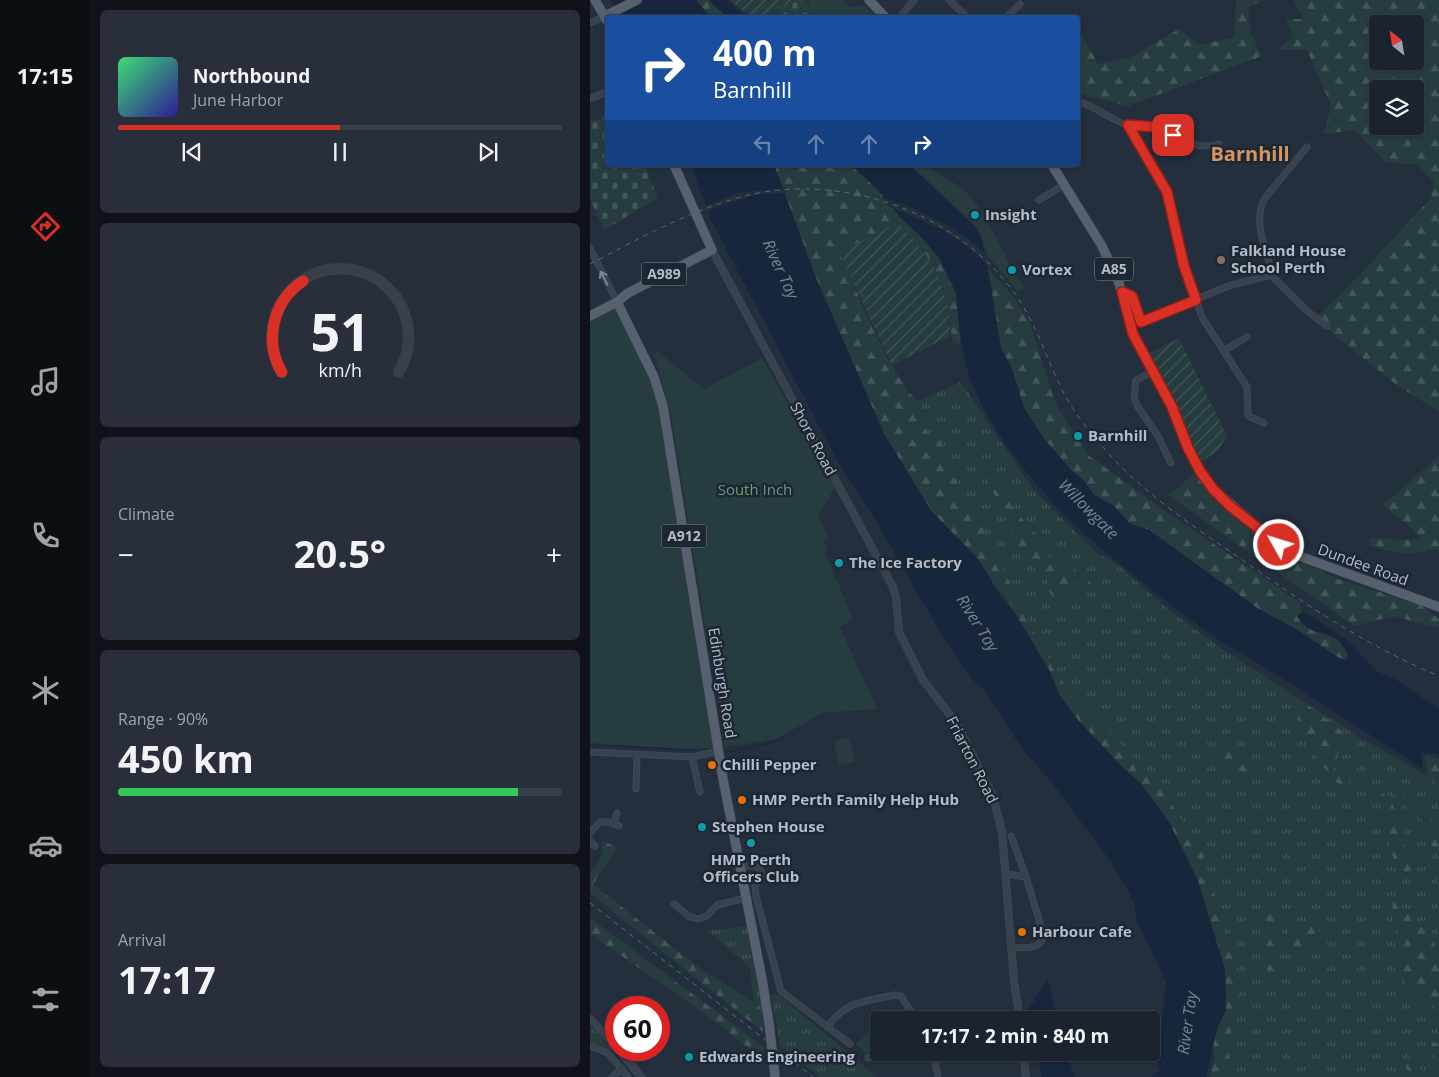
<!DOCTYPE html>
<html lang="en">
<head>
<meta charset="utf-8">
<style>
	:root { --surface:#1b232e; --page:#282f3a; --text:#f1f3f6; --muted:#a0a4aa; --line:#39404a; --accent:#d93025 }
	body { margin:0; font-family:"Open Sans",sans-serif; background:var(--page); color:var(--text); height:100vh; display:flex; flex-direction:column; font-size:19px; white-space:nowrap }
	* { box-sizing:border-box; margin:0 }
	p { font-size:16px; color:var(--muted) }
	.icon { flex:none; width:28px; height:28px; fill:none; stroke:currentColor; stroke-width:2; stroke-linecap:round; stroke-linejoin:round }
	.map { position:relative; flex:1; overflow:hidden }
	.details { display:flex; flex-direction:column; gap:10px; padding:10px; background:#0f1319; width:500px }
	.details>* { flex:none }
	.top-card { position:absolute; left:15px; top:15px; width:475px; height:152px; border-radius:5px; box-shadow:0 1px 4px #0004,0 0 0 1px var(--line); background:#1a4fa0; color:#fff; overflow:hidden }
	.needle { width:32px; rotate:330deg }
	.fabs { position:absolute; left:779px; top:15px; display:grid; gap:10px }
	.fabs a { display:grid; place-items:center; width:55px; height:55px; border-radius:5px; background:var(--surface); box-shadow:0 1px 4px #0004,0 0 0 1px var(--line); font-size:25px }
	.speed { position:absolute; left:15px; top:996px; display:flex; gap:10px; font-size:25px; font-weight:700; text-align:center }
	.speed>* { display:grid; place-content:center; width:65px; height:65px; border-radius:50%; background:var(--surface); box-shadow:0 1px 4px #0004,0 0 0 1px var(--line); line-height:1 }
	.speed .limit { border:8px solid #d22; background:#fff; color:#111 }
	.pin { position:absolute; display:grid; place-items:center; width:42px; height:42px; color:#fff; margin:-21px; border-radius:10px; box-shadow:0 2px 8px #0006 }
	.me { position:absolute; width:55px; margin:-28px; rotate:309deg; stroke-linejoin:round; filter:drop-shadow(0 0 4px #0008) }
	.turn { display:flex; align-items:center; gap:18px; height:105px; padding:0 25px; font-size:22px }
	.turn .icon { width:65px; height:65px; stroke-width:2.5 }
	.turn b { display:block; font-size:35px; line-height:42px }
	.lanes { display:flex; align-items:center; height:48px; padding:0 25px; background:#0003; justify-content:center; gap:25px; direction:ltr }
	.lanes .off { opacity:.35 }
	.big { font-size:38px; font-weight:700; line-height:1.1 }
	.details .widget { flex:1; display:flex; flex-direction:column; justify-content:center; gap:8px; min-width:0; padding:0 18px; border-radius:8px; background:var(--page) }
	.details .dial { align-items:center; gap:0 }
	.dial svg { height:130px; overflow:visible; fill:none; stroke:var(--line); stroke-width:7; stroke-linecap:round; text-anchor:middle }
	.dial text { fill:var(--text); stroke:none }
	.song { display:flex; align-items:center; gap:15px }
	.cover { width:60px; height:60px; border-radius:8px; background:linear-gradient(135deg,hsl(140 70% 55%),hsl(250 70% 35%)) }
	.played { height:5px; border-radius:2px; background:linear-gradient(90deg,var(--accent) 50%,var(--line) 50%) }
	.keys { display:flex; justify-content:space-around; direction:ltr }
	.heat { display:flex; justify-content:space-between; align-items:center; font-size:28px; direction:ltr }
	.charge { height:8px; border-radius:4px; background:linear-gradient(90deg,#34c759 90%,var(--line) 0) }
	.trip { position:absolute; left:280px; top:1011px; width:290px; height:50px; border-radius:5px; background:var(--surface); box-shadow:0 1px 4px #0004,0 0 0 1px var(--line); font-weight:700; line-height:50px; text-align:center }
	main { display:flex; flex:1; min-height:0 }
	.tabs { display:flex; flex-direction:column; width:90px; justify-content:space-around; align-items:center; background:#0b0e12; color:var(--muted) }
	.tabs .icon { width:35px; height:35px }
	.tabs .active { color:var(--accent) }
	.tabs b { font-size:22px; color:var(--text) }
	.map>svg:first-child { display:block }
	.grass { fill:url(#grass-tufts) }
	.forest { fill:url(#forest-firs); fill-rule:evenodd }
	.cemetery { fill:url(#cemetery-stones) }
	.park { fill:#263c3f }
	.garden { fill:url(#garden-furrows) }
	.water { fill:#17263c }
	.pier { fill:#242f3e }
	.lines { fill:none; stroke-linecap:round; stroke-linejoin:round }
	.stream { stroke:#17263c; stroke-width:1 }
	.minor-casing { stroke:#414a57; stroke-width:7 }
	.tertiary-casing { stroke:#414a57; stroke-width:8 }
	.primary-casing { stroke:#414a57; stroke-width:10 }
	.minor { stroke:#38414e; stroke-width:5.5 }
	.tertiary { stroke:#38414e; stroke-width:7 }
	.primary { stroke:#56606e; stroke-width:9 }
	.rail { stroke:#5a6575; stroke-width:1; stroke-dasharray:5 5; stroke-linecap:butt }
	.primary-bridge-casing { stroke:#414a57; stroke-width:10; stroke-linecap:butt }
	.primary-bridge { stroke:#56606e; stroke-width:9 }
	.oneway { stroke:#7c8592 }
	.route-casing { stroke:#8d1f18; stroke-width:12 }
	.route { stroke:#d93025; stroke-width:9 }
	.culture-dot { fill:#0f9aa8; stroke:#1d2633; stroke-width:2 }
	.education-dot { fill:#8d6e63; stroke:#1d2633; stroke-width:2 }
	.food-dot { fill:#e8710a; stroke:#1d2633; stroke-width:2 }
	.labels { text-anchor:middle; stroke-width:5; stroke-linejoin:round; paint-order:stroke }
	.shield { fill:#1d2633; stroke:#878f9c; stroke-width:1 }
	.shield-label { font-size:14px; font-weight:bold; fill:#b4bcc9 }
	.poi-label { font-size:15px; font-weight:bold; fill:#b4bcc9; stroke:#1d2633; text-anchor:start }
	.street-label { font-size:15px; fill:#b4bcc9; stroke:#1d2633 }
	.park-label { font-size:15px; fill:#6b9a76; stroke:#1d2633 }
	.water-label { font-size:16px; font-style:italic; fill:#6d86a8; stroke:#1d2633 }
	.district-label { font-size:20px; font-weight:bold; fill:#d59563; stroke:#1d2633 }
</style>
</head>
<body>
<main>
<nav class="tabs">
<b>17:15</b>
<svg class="icon active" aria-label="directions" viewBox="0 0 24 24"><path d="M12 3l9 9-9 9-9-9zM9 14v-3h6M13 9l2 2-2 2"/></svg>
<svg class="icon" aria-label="music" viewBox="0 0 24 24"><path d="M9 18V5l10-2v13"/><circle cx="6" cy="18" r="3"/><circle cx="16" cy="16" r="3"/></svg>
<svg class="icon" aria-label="phone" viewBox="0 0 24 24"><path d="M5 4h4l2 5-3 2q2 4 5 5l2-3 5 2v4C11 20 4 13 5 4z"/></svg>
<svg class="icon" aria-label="climate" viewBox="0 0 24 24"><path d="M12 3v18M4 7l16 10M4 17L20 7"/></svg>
<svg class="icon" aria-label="car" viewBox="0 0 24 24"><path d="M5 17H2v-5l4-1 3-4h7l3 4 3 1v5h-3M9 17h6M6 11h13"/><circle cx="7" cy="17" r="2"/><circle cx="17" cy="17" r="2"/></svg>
<svg class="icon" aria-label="filters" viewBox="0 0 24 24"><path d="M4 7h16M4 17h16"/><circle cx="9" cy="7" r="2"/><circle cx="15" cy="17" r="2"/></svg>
</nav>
<section class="details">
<div class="widget">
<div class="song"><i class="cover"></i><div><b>Northbound</b><p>June Harbor</p></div></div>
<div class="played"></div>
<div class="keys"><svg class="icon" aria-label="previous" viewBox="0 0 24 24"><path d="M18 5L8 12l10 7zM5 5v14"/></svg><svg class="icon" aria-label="pause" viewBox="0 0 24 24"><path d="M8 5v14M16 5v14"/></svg><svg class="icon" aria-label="next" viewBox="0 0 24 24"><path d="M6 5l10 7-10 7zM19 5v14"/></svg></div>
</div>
<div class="widget dial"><svg viewBox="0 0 100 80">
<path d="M14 69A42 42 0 1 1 86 69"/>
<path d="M14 69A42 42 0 0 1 27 13" stroke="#d93025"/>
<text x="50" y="56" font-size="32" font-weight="700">51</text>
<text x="50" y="72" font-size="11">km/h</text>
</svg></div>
<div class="widget"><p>Climate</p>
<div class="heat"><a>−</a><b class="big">20.5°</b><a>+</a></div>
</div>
<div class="widget"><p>Range · 90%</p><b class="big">450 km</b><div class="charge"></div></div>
<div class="widget"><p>Arrival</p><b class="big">17:17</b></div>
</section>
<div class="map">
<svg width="849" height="1077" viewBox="0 0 849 1077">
	<defs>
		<pattern id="grass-tufts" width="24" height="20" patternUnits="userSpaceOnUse" patternTransform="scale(1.25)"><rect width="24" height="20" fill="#263c3f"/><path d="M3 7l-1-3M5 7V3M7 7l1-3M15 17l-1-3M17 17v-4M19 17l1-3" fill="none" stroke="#435659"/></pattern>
		<pattern id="forest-firs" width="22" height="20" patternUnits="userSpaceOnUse" patternTransform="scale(1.25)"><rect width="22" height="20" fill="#263c3f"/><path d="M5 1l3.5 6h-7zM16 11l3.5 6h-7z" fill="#435659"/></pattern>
		<pattern id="cemetery-stones" width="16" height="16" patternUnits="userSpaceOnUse" patternTransform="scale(1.25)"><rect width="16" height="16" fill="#263c3f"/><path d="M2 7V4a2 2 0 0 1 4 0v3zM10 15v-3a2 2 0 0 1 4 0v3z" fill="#435659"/></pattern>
		<pattern id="garden-furrows" width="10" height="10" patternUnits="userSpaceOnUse" patternTransform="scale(1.25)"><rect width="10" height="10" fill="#263c3f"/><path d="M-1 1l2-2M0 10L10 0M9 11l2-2" fill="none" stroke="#435659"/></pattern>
	</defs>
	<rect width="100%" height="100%" fill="#242f3e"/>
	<g class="grass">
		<path d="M371 382 442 488 504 551 528 565 573 605 632 649 769 737 837 776 835 755 849 759V1077H620L644 984 640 951 584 816 497 723 311 409Z"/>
		<path d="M158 926 172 1008 164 1003 160 967 117 931Z"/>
		<path d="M181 995H189L287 1077H230L190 1046Z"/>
		<path d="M0 1026 24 1051 0 1042Z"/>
		<path d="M289 1030V1051L277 1054 266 1045 277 1034Z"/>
	</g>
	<g class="forest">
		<path d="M106 0H118L138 17H120Z"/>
		<path d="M646 0H674L659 7C656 26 663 39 672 56L538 106 488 93V28L508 64 539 58 589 29 609 45 644 37Z"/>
		<path d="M704 0H849V412L804 383 736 328 728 315 759 286 841 198 844 182 828 165 795 162 765 130 734 134 741 105 717 50H688L703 36 696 19H713ZM788 24H825V61H788ZM788 89H825V126H788Z"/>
		<path d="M184 165H261L288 190 310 217 333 239 349 258 366 293 371 344 363 343 353 287 332 248 249 252C275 308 296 372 340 416L334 428 341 437H348L355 451 356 464 394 530 450 644 481 695 526 738 570 787 606 841 617 839 613 860 650 984 640 1036 637 1070 650 1077H620L625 1055 621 1049 627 1029 636 1010 635 969 552 785 533 768 492 725 470 696 458 668 414 595 406 589 389 560 342 512 294 434 226 278Z"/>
		<path d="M398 269 424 297 440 325 466 404 498 455 568 506 709 602 712 612 707 616 734 635 748 640 758 654 757 660 749 658 706 629 667 608 559 530 539 523 523 505 504 495 494 481 482 471 454 440 434 408 422 369 411 349Z"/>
		<path d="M849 456V552L845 549 819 554 794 550 779 545 780 538 815 540 830 539 823 529 793 505Z"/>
		<path d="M392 464 407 479 423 509 452 540 462 564 480 566 504 585 497 593 485 582 476 589 479 597 468 605 459 591 456 577 448 573 426 543 416 509 404 494Z"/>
		<path d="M606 473 632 505 686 549 748 579 830 605 849 619V628L803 616 764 626 578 495Z"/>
		<path d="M709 698 757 735 749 751 743 771 755 775 760 782 754 787 744 781 724 753 708 718Z"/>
		<path d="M634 746 648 754 662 779 651 781 632 767 625 749Z"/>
		<path d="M835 755 849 759V785L837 776Z"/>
		<path d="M791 780 812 824 815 846 830 855 819 864 829 888 804 862 792 806Z"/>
		<path d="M799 782 849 826V849L841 847 836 824 804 794Z"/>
		<path d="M14 841 27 848 3 884 111 969 172 1008 173 1032 0 893V872C9 865 14 853 12 842Z"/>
		<path d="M801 895 840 936 849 952V1010L817 989 810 960Z"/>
		<path d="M674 897 689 923 668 920Z"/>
		<path d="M0 918 174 1047V1060L115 1014 0 934Z"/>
		<path d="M720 919 731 933 729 945 705 950 697 938 691 950V967L679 974 675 950 682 932 697 938V924L708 926Z"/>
		<path d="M837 1037 849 1045V1061L834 1042Z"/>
		<path d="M821 1055 837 1077H823L814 1065Z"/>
	</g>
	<g class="cemetery">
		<path d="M202 0H215C221 6 220 10 217 17H180Z"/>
		<path d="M17 116 18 165H55L68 198 14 230 0 199V122Z"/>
	</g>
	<g class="park">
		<path d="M217 0H251L259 7 274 5 284 14 281 17H219L220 5Z"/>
		<path d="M321 165H336C348 176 365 181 375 191 401 217 412 257 434 287L428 291 398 256 387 227Z"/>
		<path d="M26 310 73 406 125 748 95 749 0 743V322L19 311Z"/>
		<path d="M68 352 114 389 172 358 245 488 234 505 228 518 239 537 233 541 238 550 235 552 263 619 250 627 287 709 232 713 187 739 135 747 81 416 64 354Z"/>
		<path d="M259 737 265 762 249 766 244 741Z"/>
	</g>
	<g class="garden">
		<path d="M140 0H202C173 22 168 25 140 0Z"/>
		<path d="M307 223C343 256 359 287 360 336L302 365 249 252Z"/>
		<path d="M589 338 637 436 627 452 608 463 586 404 558 354Z"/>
	</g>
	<g class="water">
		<path d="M21 0H106L120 17H29Z"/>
		<path d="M118 0H137L155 17H138Z"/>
		<path d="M101 165H184L226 278 294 434 342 512 389 560 412 599 423 610 458 668 470 696 487 719 533 768 552 785 580 824 608 881 635 969 636 1010 627 1029 616 1077H562L570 1071 565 1055 569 1048 576 982 547 922 544 902 522 863 463 784 433 750 393 689 384 681 353 637 278 508 248 462 134 245 121 220Z"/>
		<path d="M261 165H319L386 228 392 239 398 269 411 348 422 369 434 408 455 440 482 471 494 481 504 495 523 505 539 523 559 530 667 608 706 629 749 658 757 660 758 654C755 650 752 643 748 640 734 629 719 637 707 616L712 612 725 618 760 642 786 671 805 679 849 709V754L831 753 833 769 703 685 629 640 588 611 509 547 469 510 435 470 406 430 391 403 379 376 371 344 366 293 349 258 333 239 310 217 288 190Z"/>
		<path d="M458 979 468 1020H438L436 1013Z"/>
		<path d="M446 1053H476L485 1077H452Z"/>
	</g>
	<g class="pier">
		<path d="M195 187 197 193 165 195 116 211 114 206 147 193Z"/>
		<path d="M291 197 314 204 357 225 383 243 399 258 401 269 379 248 354 231 297 205Z"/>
	</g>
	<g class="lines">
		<g class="stream">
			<path d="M0 745 104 750"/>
			<path d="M136 752 181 743 201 732"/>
		</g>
		<g class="minor-casing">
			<g id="minor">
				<path d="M359 0 378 18"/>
				<path d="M309 18 324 0"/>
				<path d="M415 18 430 4"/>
				<path d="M0 23 15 16"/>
				<path d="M0 99 18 91"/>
				<path d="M488 101C506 107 520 119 537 125 546 128 557 123 567 127 589 135 604 152 629 144"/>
				<path d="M538 125 577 192 600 287 613 319 657 387 658 416 674 423"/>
				<path d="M449 200 474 185"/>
				<path d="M0 248 27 302"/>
				<path d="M681 275 717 311 737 326"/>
				<path d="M532 292 541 297 551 322 641 285 681 275 682 272C676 249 662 220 675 198L717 147"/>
				<path d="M635 350 657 337"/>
				<path d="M563 371 546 380 544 398 548 407 568 436 581 463"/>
				<path d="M0 752 102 757 129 751"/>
				<path d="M102 757 110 792"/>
				<path d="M46 789 47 755"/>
				<path d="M24 823 27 813"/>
				<path d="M0 833 10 822H19L29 826"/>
				<path d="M421 836 436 877"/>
				<path d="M0 841 5 846"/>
				<path d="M151 866H163L170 869 172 873 165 886 166 896 191 991 260 1044"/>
				<path d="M417 874 436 877 454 936C449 951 435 947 421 948"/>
				<path d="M84 904 100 917 109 919 117 916 127 905 156 898"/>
				<path d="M237 1027C257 1000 274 1002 304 995L311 996 326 1020"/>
				<path d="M0 1046 18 1053 38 1077"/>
				<path d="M343 1052 348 1077"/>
				<path d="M278 1058 302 1052"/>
				<path d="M22 1077 32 1069"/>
			</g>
		</g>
		<g class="tertiary-casing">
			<g id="tertiary">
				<path d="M122 250 303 587 306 598 309 632 333 680 367 724 403 796 412 832 424 981 430 1020"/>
				<path d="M0 1019 26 1046"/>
				<path d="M29 1050 51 1077"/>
				<path d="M433 1052 436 1077"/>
			</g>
		</g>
		<g class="primary-casing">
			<g id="primary">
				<path d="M5 0 17 21"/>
				<path d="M279 0 296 18"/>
				<path d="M15 16 47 0"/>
				<path d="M462 165 512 246 529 283 543 334 582 407 603 459 623 489 689 545 712 557 849 607"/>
				<path d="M27 302 64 377 73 406 133 779 172 979 179 1023"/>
				<path d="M0 316 27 302 38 293 122 250 84 165"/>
				<path d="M184 1067 185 1077"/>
			</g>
		</g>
		<use href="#minor" class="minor"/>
		<use href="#tertiary" class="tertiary"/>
		<use href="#primary" class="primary"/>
		<g class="rail">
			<path d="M0 264C48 239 99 211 151 197 248 171 363 210 422 290 448 324 457 363 477 399 487 416 499 432 512 446 550 491 600 524 648 557 712 602 776 646 849 676"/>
			<path d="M0 903 223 1077"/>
		</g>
		<g class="primary-bridge-casing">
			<path id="primary-bridge" d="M179 1023 184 1067"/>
		</g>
		<use href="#primary-bridge" class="primary-bridge"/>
	</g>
	<defs><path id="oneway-shaft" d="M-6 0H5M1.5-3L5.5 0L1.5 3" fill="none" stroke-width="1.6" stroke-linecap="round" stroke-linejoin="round" transform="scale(1.25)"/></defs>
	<use class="oneway" href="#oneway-shaft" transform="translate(14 278) rotate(-117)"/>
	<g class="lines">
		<g class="route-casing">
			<path id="route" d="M583 135 566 127 538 125 577 192 594 266 606 300 551 322 542 296 532 292 543 334 582 407 598 448 610 471 623 489 640 506 689 545"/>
		</g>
		<use href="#route" class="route"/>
	</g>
	<g class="culture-dot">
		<circle cx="385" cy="215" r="5"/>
		<circle cx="422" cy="270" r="5"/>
		<circle cx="488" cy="436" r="5"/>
		<circle cx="249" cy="563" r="5"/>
		<circle cx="112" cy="827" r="5"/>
		<circle cx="161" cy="843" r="5"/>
		<circle cx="99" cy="1057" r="5"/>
	</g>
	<circle class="education-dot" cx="631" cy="260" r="5"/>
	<g class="food-dot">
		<circle cx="122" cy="765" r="5"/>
		<circle cx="152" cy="800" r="5"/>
		<circle cx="432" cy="932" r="5"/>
	</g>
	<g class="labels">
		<g class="shield">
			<rect x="505" y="257.5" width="38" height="23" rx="4"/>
			<rect x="51.5" y="262.5" width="45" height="23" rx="4"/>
			<rect x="71.5" y="524.5" width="45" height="23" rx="4"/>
		</g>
		<g class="shield-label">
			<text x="524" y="274">A85</text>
			<text x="74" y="279">A989</text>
			<text x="94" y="541">A912</text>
		</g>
		<g class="poi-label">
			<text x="395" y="220">Insight</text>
			<text x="641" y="256">Falkland House<tspan x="641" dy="17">School Perth</tspan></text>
			<text x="432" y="275">Vortex</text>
			<text x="498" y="441">Barnhill</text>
			<text x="259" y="568">The Ice Factory</text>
			<text x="132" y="770">Chilli Pepper</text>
			<text x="162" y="805">HMP Perth Family Help Hub</text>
			<text x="122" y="832">Stephen House</text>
			<text x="161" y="865" text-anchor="middle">HMP Perth<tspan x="161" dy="17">Officers Club</tspan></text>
			<text x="442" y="937">Harbour Cafe</text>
			<text x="109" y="1062">Edwards Engineering</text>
		</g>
		<g class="street-label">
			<text transform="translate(223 439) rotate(62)" y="5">Shore Road</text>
			<text transform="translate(773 565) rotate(20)" y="5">Dundee Road</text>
			<text transform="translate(132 683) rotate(81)" y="5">Edinburgh Road</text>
			<text transform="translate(382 760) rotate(63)" y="5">Friarton Road</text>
		</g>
		<g class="park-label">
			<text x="165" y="495">South Inch</text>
		</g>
		<g class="water-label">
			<text transform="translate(191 269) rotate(65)" y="6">River Tay</text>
			<text transform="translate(499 509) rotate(45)" y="6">Willowgate</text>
			<text transform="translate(388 623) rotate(58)" y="6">River Tay</text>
			<text transform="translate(597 1023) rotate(-82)" y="6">River Tay</text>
		</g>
		<g class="district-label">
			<text x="660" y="161">Barnhill</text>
		</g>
	</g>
</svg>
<div class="fabs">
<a><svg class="needle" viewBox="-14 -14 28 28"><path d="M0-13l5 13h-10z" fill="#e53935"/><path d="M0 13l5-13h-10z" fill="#a0a4aa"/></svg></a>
<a><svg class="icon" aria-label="layers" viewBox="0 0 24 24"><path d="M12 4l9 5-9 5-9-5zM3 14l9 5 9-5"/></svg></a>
</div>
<div class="speed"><div class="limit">60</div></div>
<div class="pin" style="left:583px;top:135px;background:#d93025"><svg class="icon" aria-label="arrive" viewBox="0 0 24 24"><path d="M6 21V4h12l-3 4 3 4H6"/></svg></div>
<svg class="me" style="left:689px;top:545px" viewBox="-20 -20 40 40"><circle r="17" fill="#d93025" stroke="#fff" stroke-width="3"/><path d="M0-11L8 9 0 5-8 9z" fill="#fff"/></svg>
<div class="trip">17:17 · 2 min · 840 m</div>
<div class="top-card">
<div class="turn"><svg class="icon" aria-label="right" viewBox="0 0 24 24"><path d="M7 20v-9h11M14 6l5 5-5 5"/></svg><div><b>400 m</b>Barnhill</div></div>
<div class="lanes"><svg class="icon off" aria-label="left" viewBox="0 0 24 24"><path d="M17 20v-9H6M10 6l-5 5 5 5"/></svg><svg class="icon off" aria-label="ahead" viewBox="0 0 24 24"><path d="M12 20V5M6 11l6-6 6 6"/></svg><svg class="icon off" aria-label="ahead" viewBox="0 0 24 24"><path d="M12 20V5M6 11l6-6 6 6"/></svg><svg class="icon" aria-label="right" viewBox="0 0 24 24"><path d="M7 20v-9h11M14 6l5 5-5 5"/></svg></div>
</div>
</div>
</main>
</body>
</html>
